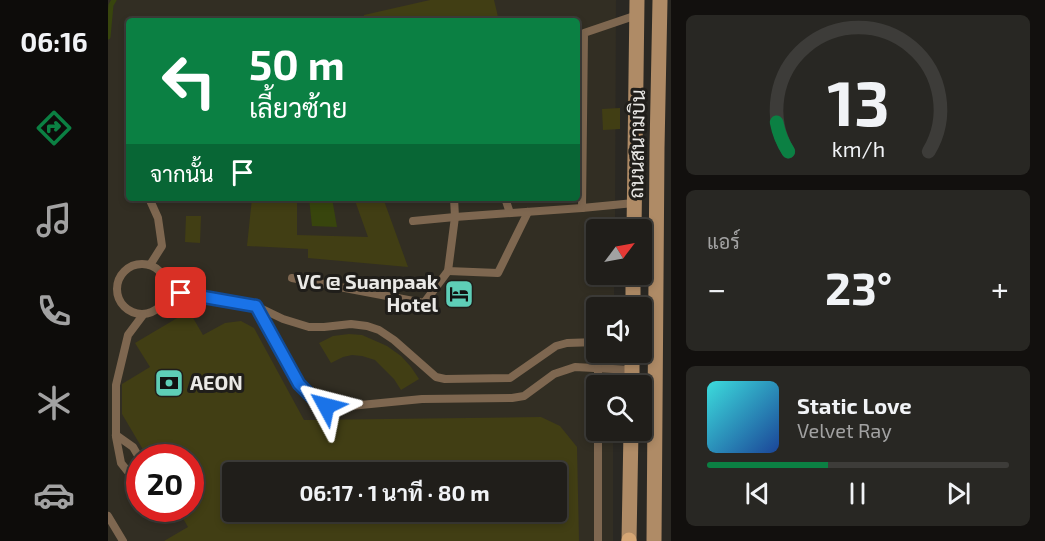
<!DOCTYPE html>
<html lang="th">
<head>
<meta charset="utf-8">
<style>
	:root { --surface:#201e1a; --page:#282723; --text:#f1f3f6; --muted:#a2a2a2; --line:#3d3c39; --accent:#0b8043 }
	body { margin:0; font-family:"Exo 2",Sarabun,sans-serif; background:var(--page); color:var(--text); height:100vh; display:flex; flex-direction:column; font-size:22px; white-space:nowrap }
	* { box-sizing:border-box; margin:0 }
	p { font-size:20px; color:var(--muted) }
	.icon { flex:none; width:33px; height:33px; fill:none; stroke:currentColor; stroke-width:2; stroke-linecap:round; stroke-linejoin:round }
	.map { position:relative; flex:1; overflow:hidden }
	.side { display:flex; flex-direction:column; gap:15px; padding:15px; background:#12100e; width:374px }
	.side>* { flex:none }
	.top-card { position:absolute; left:18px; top:18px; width:454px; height:183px; border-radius:6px; box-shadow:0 3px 9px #0003,0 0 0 2px var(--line); background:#0b8043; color:#fff; overflow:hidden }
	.needle { width:39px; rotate:58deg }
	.controls { position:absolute; left:478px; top:219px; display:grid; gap:12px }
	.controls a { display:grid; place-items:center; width:66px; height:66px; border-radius:6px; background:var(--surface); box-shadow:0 3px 9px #0003,0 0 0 2px var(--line); font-size:30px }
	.speed { position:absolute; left:18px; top:444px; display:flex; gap:12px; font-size:30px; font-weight:700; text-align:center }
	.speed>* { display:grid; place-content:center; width:78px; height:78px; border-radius:50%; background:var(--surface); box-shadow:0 3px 9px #0003,0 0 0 2px var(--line); line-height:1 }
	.speed .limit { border:9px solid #d22; background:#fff; color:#111 }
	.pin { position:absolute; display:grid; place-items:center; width:51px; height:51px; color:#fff; margin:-26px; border-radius:12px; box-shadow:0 3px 9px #0006 }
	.me { position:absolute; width:66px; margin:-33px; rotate:308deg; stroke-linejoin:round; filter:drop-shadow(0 0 4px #0008) }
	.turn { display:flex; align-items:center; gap:21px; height:126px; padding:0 24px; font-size:27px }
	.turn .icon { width:78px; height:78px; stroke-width:2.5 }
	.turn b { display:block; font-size:42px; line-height:51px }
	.then { display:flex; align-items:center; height:57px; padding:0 24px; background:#0003; gap:12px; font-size:22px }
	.big { font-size:45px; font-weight:700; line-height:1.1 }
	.side .widget { flex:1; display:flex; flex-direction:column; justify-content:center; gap:9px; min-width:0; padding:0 21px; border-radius:9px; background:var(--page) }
	.side .dial { align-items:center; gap:0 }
	.dial svg { height:156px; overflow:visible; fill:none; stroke:var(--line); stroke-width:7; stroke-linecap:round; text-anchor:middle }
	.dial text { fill:var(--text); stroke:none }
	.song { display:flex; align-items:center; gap:18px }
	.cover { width:72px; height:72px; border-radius:9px; background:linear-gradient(135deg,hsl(180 70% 55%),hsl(220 70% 35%)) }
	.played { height:6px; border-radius:3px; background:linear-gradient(90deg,var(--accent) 40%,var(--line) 40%) }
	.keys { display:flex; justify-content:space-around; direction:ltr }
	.heat { display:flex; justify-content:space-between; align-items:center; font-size:33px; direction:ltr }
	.trip { position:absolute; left:114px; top:462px; width:345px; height:60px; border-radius:6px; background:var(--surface); box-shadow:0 3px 9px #0003,0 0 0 2px var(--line); font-weight:700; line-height:60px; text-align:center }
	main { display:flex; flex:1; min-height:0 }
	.menu { display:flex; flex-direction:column; width:108px; justify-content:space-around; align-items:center; background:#0d0c0a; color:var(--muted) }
	.menu .icon { width:42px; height:42px }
	.menu .selected { color:var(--accent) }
	.menu b { font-size:27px; color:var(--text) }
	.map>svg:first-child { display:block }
	.built { fill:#322e23; fill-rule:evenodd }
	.water { fill:#38450d }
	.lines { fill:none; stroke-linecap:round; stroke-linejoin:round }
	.stream { stroke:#38450d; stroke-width:5 }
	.building { fill:#413e14; fill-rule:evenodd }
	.lane { stroke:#7e6750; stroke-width:8 }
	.secondary { stroke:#af8b66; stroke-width:15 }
	.primary { stroke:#d5a675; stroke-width:15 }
	.route-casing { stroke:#114b97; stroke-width:15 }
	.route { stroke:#1a73e8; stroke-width:10 }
	.labels { text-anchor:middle; stroke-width:6; stroke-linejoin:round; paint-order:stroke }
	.street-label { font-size:20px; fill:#eae9e6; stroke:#201e1a }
	.poi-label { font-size:20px; font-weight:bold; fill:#eae9e6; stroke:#201e1a; text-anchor:end }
</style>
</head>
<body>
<main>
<nav class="menu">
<b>06:16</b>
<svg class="icon selected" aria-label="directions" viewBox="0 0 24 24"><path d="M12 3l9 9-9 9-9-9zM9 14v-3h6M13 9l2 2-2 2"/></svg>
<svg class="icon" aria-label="music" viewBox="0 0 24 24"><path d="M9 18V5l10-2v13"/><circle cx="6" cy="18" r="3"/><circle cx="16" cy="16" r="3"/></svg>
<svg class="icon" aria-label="phone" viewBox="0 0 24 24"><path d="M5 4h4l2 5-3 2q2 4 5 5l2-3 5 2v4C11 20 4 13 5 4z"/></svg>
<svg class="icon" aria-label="climate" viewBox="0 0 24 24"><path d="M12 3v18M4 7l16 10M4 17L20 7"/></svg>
<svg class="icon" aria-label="car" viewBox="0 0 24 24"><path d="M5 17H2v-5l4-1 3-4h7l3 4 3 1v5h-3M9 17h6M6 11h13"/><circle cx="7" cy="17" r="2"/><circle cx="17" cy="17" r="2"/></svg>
</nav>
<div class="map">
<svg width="564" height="541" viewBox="0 0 564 541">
	<rect width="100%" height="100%" fill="#2a2823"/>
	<path class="built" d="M0 0H508L507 229 489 230V274L506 275V307L489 308V352L506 353 505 385 489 386V430L505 431V541H0ZM21 21H470V198H21ZM32 458H82V508H32ZM124 472H448V512H124Z"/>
	<path class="water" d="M201 198H224L229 227 204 226Z"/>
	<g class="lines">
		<path class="stream" d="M0 37 3 5 6 0"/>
	</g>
	<g class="building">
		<path d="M322 0H386L391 21H256V15Z"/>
		<path d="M512 108V129L495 130 494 109Z"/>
		<path d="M144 198H189V235L260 237 246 198H275L300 267 200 258V249L139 246Z"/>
		<path d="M78 216H93L92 243 77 242Z"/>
		<path d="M81 311 95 335 117 323 133 321 146 328 196 420 433 417 452 426 469 447 471 541H56L80 527 69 508H82V458H40L14 414V384L42 367 27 343ZM124 472H448V512H124Z"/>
		<path d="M241 334 254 335 279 346 293 356 303 367 311 379 293 390 286 379 267 360 254 356 244 355 235 357 223 363 211 343 225 336Z"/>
	</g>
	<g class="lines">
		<g class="lane">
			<path d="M41 198 50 218 54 246 42 265"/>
			<path d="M346 198 347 217 340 271 390 273 420 212"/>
			<path d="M397 198 402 213"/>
			<path d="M526 203 474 208 476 33 529 15"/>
			<path d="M305 221 347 217 474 208"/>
			<circle cx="34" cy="289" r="25"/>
			<path d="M184 278 316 303 340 271"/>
			<path d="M60 292 148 306 175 319 201 327H216L243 324 259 326 271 330 286 340 328 377 337 379 402 378 448 346 459 343 489 342"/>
			<path d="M148 306 191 384 207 400 218 406 232 407 314 399 404 398 416 396 446 374 467 367 524 370"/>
			<path d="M490 368V386"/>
			<path d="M490 430V541"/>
			<path d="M8 435 25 447 32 459"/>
			<path d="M32 476 25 478 13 463 8 437V385L20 335 35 315"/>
			<path d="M0 516 15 541"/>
		</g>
		<g class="secondary">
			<path d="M526 230 529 0"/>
			<path d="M525 308V274"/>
			<path d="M524 386V352"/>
			<path d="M521 541 523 430"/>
			<path d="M546 541 549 148 552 0"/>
		</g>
		<path class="primary" d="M521 540V541"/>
	</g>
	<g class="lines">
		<g class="route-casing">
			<path id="route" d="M73 293 148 306 191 384 207 400 218 406"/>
		</g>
		<use href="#route" class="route"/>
	</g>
	<defs>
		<g id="hotel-square" transform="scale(1.5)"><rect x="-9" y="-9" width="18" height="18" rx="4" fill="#5eceb7" stroke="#201e1a"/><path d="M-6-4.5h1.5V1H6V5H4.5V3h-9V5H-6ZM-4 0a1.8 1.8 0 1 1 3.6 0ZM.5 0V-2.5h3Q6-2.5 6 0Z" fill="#111"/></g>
		<g id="bank-square" transform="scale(1.5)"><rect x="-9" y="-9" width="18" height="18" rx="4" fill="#5eceb7" stroke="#201e1a"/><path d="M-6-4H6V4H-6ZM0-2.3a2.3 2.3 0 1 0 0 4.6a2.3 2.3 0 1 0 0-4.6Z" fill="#111"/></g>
	</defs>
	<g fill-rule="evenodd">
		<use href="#hotel-square" x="351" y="294"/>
		<use href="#bank-square" x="61" y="383"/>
	</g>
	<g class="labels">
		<g class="street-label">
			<text transform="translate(529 144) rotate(-89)" y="7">ถนนสนามบิน</text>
		</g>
		<g class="poi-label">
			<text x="330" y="289">VC @ Suanpaak<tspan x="330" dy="23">Hotel</tspan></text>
			<text x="82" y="390" text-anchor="start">AEON</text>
		</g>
	</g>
</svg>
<div class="controls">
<a><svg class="needle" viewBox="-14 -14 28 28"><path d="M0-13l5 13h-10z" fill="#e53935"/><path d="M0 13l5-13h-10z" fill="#a2a2a2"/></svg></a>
<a><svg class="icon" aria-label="sound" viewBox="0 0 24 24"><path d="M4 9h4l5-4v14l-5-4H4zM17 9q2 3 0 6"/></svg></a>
<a><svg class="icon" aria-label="search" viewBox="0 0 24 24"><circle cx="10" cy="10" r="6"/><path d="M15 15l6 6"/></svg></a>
</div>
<div class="speed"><div class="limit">20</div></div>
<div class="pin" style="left:73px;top:293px;background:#d93025"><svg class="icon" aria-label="arrive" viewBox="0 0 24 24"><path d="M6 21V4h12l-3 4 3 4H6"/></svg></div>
<svg class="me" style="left:218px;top:406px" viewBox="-20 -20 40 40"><path d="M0-17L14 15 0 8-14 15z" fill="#1a73e8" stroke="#fff" stroke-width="4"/></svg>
<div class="trip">06:17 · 1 นาที · 80 m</div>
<div class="top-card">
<div class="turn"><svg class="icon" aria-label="left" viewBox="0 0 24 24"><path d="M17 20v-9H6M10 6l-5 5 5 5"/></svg><div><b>50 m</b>เลี้ยวซ้าย</div></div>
<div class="then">จากนั้น<svg class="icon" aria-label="arrive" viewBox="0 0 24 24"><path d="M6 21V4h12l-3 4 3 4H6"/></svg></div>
</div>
</div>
<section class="side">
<div class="widget dial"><svg viewBox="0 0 100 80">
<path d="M14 69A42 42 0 1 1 86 69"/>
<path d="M14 69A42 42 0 0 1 8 54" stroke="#0b8043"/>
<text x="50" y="56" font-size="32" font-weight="700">13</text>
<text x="50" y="72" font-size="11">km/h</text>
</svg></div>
<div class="widget"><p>แอร์</p>
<div class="heat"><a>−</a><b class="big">23°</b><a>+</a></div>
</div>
<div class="widget">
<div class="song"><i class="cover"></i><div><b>Static Love</b><p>Velvet Ray</p></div></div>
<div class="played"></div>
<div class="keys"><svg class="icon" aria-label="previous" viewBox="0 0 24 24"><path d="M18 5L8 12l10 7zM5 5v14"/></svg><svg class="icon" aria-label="pause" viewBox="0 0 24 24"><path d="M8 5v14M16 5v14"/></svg><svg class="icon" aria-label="next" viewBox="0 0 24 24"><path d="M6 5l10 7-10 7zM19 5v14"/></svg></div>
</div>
</section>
</main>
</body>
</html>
